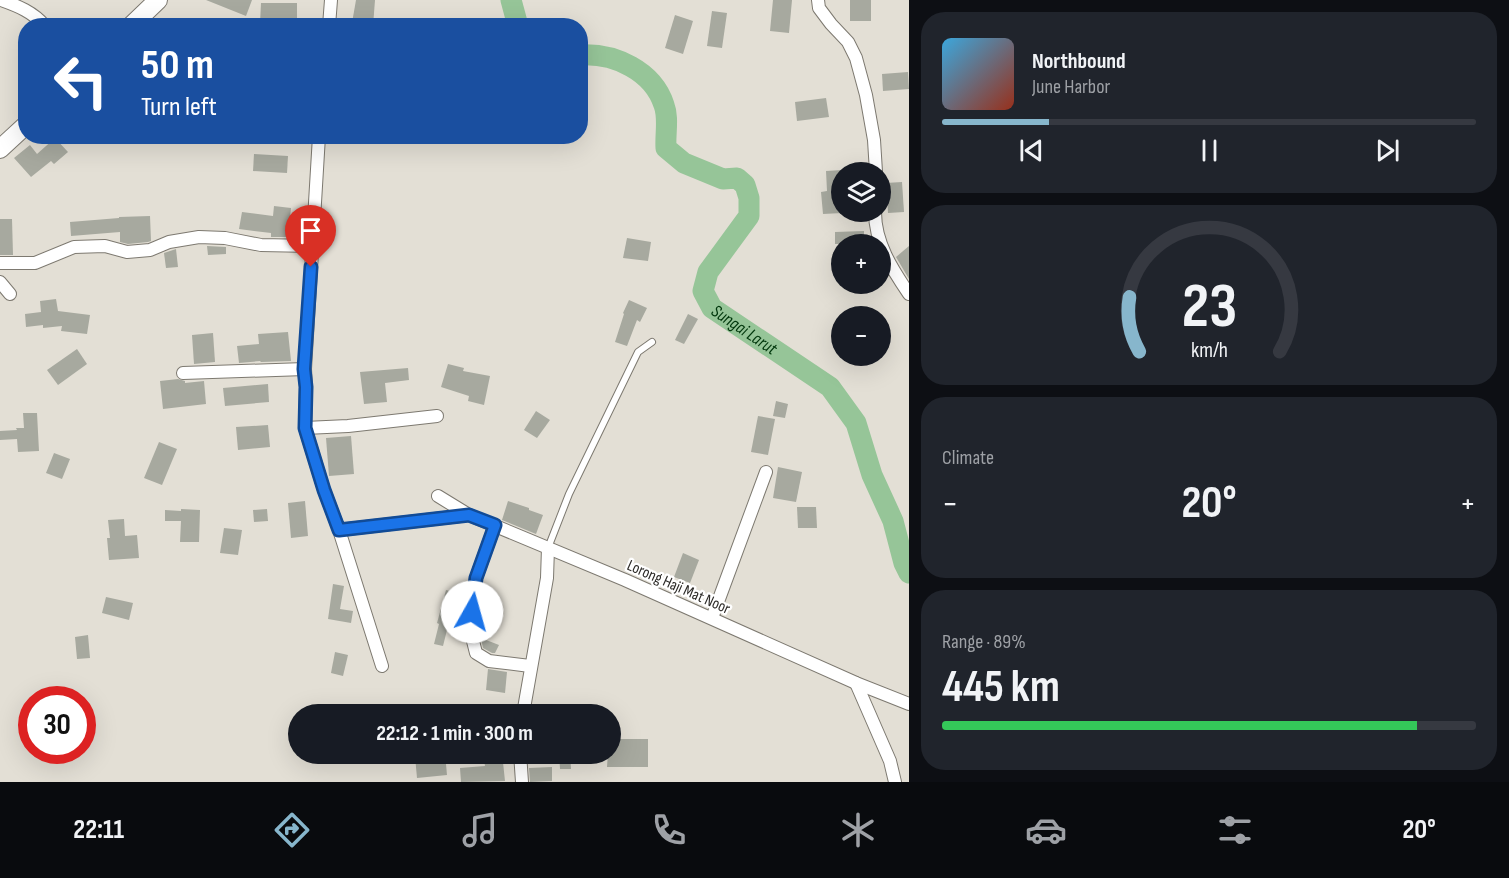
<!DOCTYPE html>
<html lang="en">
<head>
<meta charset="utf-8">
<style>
	:root { --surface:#171b24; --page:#20242c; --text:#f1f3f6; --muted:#9ea1a6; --line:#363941; --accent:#87b6cc }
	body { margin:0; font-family:"Sofia Sans Condensed",sans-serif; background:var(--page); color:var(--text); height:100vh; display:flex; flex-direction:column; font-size:22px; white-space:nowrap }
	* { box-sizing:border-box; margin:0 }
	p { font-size:20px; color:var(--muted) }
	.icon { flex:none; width:33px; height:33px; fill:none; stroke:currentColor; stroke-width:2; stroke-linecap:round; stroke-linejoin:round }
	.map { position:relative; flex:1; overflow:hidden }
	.panel { display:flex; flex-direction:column; gap:12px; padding:12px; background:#0d0f14; width:600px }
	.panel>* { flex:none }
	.banner { position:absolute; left:18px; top:18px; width:570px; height:126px; border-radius:24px; box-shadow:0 6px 24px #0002; background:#1a4fa0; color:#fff; overflow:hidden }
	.fabs { position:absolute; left:831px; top:162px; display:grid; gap:12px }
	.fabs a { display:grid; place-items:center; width:60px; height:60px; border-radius:50%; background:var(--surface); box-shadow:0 6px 24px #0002; font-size:30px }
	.speed { position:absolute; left:18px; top:686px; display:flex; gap:12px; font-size:30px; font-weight:700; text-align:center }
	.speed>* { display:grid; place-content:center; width:78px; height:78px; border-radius:50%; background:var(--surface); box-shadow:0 6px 24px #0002; line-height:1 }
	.speed .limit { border:9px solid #d22; background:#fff; color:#111 }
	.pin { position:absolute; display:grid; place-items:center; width:51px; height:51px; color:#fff; margin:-62px -26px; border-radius:50% 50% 50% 0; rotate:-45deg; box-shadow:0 0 6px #0007 }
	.pin .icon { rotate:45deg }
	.me { position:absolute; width:66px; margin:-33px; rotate:7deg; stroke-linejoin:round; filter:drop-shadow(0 0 4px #0008) }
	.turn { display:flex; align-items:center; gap:21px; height:126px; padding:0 24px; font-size:27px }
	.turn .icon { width:78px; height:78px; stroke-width:2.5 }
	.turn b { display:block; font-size:42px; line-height:51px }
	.big { font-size:45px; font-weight:700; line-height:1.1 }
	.panel .widget { flex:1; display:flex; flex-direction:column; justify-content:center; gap:9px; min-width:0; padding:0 21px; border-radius:24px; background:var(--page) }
	.panel .dial { align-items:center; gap:0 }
	.dial svg { height:156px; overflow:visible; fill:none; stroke:var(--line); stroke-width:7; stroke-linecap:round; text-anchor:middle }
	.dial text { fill:var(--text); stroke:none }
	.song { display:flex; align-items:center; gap:18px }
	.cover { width:72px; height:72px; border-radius:9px; background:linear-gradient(135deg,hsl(200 70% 55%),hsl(10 70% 35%)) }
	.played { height:6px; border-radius:3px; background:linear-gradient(90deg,var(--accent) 20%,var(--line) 20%) }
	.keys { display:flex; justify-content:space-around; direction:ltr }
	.heat { display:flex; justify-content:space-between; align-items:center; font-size:33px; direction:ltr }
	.charge { height:9px; border-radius:4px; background:linear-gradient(90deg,#34c759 89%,var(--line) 0) }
	.trip { position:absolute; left:288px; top:704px; width:333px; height:60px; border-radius:30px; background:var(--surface); box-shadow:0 6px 24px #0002; font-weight:700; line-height:60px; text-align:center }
	.tabs { display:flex; height:96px; justify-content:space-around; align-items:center; background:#090b0e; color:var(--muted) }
	.tabs .icon { width:42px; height:42px }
	.tabs .selected { color:var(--accent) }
	.tabs b { font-size:27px; color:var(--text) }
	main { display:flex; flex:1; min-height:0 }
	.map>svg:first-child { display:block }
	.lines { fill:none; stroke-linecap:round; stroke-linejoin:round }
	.river { stroke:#96c598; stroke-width:21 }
	.building { fill:#a7a99f }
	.service-casing { stroke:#7d7970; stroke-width:8 }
	.minor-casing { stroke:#7d7970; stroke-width:14 }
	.secondary-casing { stroke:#7d7970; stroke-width:20 }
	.service { stroke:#fff; stroke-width:6 }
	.minor { stroke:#fff; stroke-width:12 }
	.secondary { stroke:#fff; stroke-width:18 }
	.route-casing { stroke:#114b97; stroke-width:15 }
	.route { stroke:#1a73e8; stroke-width:10 }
	.labels { text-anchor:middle; stroke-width:4.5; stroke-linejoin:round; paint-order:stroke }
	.street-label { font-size:16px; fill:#2b2926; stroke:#fff }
	.water-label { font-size:18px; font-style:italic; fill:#01370c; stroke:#fff }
</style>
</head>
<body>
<main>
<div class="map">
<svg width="909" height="782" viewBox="0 0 909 782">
	<rect width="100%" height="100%" fill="#e3dfd5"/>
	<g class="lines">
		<g class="river">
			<path d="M511 0 518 26"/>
			<path id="s1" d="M580 55C615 53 653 71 664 105 669 118 665 134 666 148L684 163 723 179 737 178 745 185 749 198V216L708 272 703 291 712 308 830 387 856 423 872 475 893 521 904 563 909 573"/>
		</g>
	</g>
	<g class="building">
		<path d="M206 0H252L246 16Z"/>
		<path d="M356 0H375L373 26 352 23Z"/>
		<path d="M773 0H792L789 33 770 31Z"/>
		<rect x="850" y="0" width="21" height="21"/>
		<path d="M261 3H297V24H260Z"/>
		<path d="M712 11 727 13 722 48 707 46Z"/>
		<path d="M675 15 693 21 683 54 665 48Z"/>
		<path d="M908 72 909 89 883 91 882 74Z"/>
		<path d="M826 98 829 117 797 121 795 102Z"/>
		<path d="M55 138 68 152 54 164 51 161 31 177 14 158 30 145 37 154Z"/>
		<path d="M254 154 288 156 287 173 253 171Z"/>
		<path d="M842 170V213L823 214 821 192 827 191 826 171Z"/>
		<path d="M902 182 904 212 888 213 886 183Z"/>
		<path d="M274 206 291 208 288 237H271V233L239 229 242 212 273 216Z"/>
		<path d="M150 216 151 241 148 242 128 244 120 242V232L71 236 70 222 119 218V217Z"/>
		<path d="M0 219H12L13 255H0Z"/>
		<path d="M864 231V244H835V232Z"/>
		<path d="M627 238 651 242 648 261 623 258Z"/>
		<path d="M207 246 226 247V254L208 255Z"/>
		<path d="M909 246V279L896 257Z"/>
		<path d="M176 249 178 267 166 268 164 253Z"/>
		<path d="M56 299 58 311 90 315 87 334 61 331 62 326 43 328V325L26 327 25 314 41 312 40 301Z"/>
		<path d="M629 300 647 308 640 322 637 320 627 346 615 342 624 314 623 313Z"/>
		<path d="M688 314 698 319 684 344 675 340Z"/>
		<path d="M288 332 291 361 261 362 260 361 239 363 237 346 259 344 258 334Z"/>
		<path d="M213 333 215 362 194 364 192 335Z"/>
		<path d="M77 349 87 364 58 385 47 370Z"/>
		<path d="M448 364 464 368 463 371 490 376 484 405 468 401 469 396 441 387Z"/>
		<path d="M408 368 409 380 385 383 387 402 364 404 360 372Z"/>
		<path d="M178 379 185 381V383L204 381 206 404 163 409 160 381Z"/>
		<path d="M268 384 269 402 225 406 223 388Z"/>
		<path d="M776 401 788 404 785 418 773 416Z"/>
		<path d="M536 411 550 420 537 438 524 430Z"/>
		<path d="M23 413H37L39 451 18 452 17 439 0 440V431L17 430 16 428H24Z"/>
		<path d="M758 416 775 419 768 455 751 452Z"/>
		<path d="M268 425 270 447 238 450 236 427Z"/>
		<path d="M351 436 354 474 329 476 326 438Z"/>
		<path d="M159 442 177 449 162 485 144 478Z"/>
		<path d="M54 453 70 459 62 479 46 473Z"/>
		<path d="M778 467 802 472 796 502 773 498Z"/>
		<path d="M305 501 308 536 291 538 288 503Z"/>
		<path d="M508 501 529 508V510L543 515 536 534 502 520Z"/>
		<path d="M797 507H816L817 528H798Z"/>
		<path d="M181 509 200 510 199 542H180L181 521H165V510L181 511Z"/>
		<path d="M267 509 268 521 254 522 253 510Z"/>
		<path d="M124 519 125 536 137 535 139 558 109 560 107 538H110L108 520Z"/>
		<path d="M224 528 242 530 238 555 220 553Z"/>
		<path d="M683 553 699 560 690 583 674 577Z"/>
		<path d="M333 584 344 586 340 609 353 611 351 623 328 619Z"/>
		<path d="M446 590 466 595 460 629 448 626 443 646 434 644 439 624 437 623Z"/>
		<path d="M106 597 133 603 129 620 102 613Z"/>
		<path d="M88 635 90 658 77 659 75 637Z"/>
		<path d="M481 638 499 645 495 653H492L483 648Z"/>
		<path d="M335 652 348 655 343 676 331 673Z"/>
		<path d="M488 669 507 672 505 693 486 690Z"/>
		<path d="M610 739H648V767H607L608 753H610Z"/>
		<path d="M445 753 447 775 417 778 415 756Z"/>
		<path d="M483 753H502L505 781 461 782 460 768 485 766Z"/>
		<path d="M559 753H570L571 769H560Z"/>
		<path d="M552 767V781L530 782 529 768Z"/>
	</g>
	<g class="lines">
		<g class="service-casing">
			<path id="service" d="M548 548 569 494 638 352 652 342"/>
		</g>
		<g class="minor-casing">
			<g id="minor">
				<path d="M1 0C18 6 33 12 45 26"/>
				<path d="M818 0 819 8 831 24 848 42 856 58 866 95 874 140 876 172"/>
				<path d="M329 26 331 0"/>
				<path d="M319 136 305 369 306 387 305 428 324 490 339 530 382 666"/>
				<path d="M875 212C875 243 892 269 909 294"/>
				<path d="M0 263H35L74 247 105 246 127 252 150 250 169 242 199 237 225 238 261 245 312 246"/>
				<path d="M0 282 10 294"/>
				<path d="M183 373 305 369"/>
				<path d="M305 428 348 426 437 416"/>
				<path d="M438 496 469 515 625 580 856 683 909 704"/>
				<path d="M495 525 476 578 470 629 476 653 489 661 530 666"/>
				<path d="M339 530 469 515"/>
				<path d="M712 618 766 472"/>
				<path d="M856 683 890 761 895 782"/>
				<path d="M523 714 547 578 548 548"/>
				<path d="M520 753 522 782"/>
			</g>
		</g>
		<g class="secondary-casing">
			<g id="secondary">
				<path d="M131 26 158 0"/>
				<path d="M0 149 26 125"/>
			</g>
		</g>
		<use href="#service" class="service"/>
		<use href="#minor" class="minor"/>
		<use href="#secondary" class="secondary"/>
	</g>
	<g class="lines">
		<g class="route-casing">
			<path id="route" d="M311 267 304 369 306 387 305 428 324 490 339 530 469 515 495 525 476 578 472 612"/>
		</g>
		<use href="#route" class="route"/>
	</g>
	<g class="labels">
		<g class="street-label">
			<text transform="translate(679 586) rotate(24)" y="6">Lorong Haji Mat Noor</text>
		</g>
		<g class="water-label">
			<text dy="6" stroke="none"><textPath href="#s1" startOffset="417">Sungai Larut</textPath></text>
		</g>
	</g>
</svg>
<div class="fabs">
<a><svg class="icon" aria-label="layers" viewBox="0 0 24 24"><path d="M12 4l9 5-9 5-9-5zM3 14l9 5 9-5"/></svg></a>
<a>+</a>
<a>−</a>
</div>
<div class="speed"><div class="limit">30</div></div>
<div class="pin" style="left:311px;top:267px;background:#d93025"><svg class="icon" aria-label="arrive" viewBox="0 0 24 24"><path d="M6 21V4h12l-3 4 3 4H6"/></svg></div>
<svg class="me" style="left:472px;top:612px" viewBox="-20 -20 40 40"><circle r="19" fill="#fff"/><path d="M0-13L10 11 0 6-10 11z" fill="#1a73e8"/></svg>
<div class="trip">22:12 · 1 min · 300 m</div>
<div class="banner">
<div class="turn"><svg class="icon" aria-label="left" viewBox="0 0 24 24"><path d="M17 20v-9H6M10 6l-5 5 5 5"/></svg><div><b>50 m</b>Turn left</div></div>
</div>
</div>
<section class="panel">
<div class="widget">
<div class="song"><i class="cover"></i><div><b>Northbound</b><p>June Harbor</p></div></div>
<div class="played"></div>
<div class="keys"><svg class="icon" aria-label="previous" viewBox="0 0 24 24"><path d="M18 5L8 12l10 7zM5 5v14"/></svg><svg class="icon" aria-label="pause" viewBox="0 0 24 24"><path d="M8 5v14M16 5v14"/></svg><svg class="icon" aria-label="next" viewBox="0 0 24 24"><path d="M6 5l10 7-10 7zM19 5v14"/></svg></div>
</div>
<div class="widget dial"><svg viewBox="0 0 100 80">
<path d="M14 69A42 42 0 1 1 86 69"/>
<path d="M14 69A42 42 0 0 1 9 41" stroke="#87b6cc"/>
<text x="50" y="56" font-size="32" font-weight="700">23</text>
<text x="50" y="72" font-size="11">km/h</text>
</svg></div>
<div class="widget"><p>Climate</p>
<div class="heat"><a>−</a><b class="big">20°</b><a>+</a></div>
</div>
<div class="widget"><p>Range · 89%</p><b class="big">445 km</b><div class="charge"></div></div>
</section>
</main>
<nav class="tabs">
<b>22:11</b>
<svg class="icon selected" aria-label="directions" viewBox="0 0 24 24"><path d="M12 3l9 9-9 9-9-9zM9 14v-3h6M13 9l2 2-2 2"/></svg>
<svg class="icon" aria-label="music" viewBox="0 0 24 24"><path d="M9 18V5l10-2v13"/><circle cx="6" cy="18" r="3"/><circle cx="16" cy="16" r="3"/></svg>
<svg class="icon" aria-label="phone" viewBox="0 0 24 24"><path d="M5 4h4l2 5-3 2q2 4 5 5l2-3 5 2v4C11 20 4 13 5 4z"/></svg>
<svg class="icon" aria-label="climate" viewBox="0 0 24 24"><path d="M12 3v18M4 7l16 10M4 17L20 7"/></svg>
<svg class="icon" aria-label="car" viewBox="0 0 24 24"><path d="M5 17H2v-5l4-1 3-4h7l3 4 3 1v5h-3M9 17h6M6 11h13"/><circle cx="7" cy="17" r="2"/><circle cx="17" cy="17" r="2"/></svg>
<svg class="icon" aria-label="filters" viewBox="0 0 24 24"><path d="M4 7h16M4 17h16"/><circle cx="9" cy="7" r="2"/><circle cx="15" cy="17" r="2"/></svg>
<b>20°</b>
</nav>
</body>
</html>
